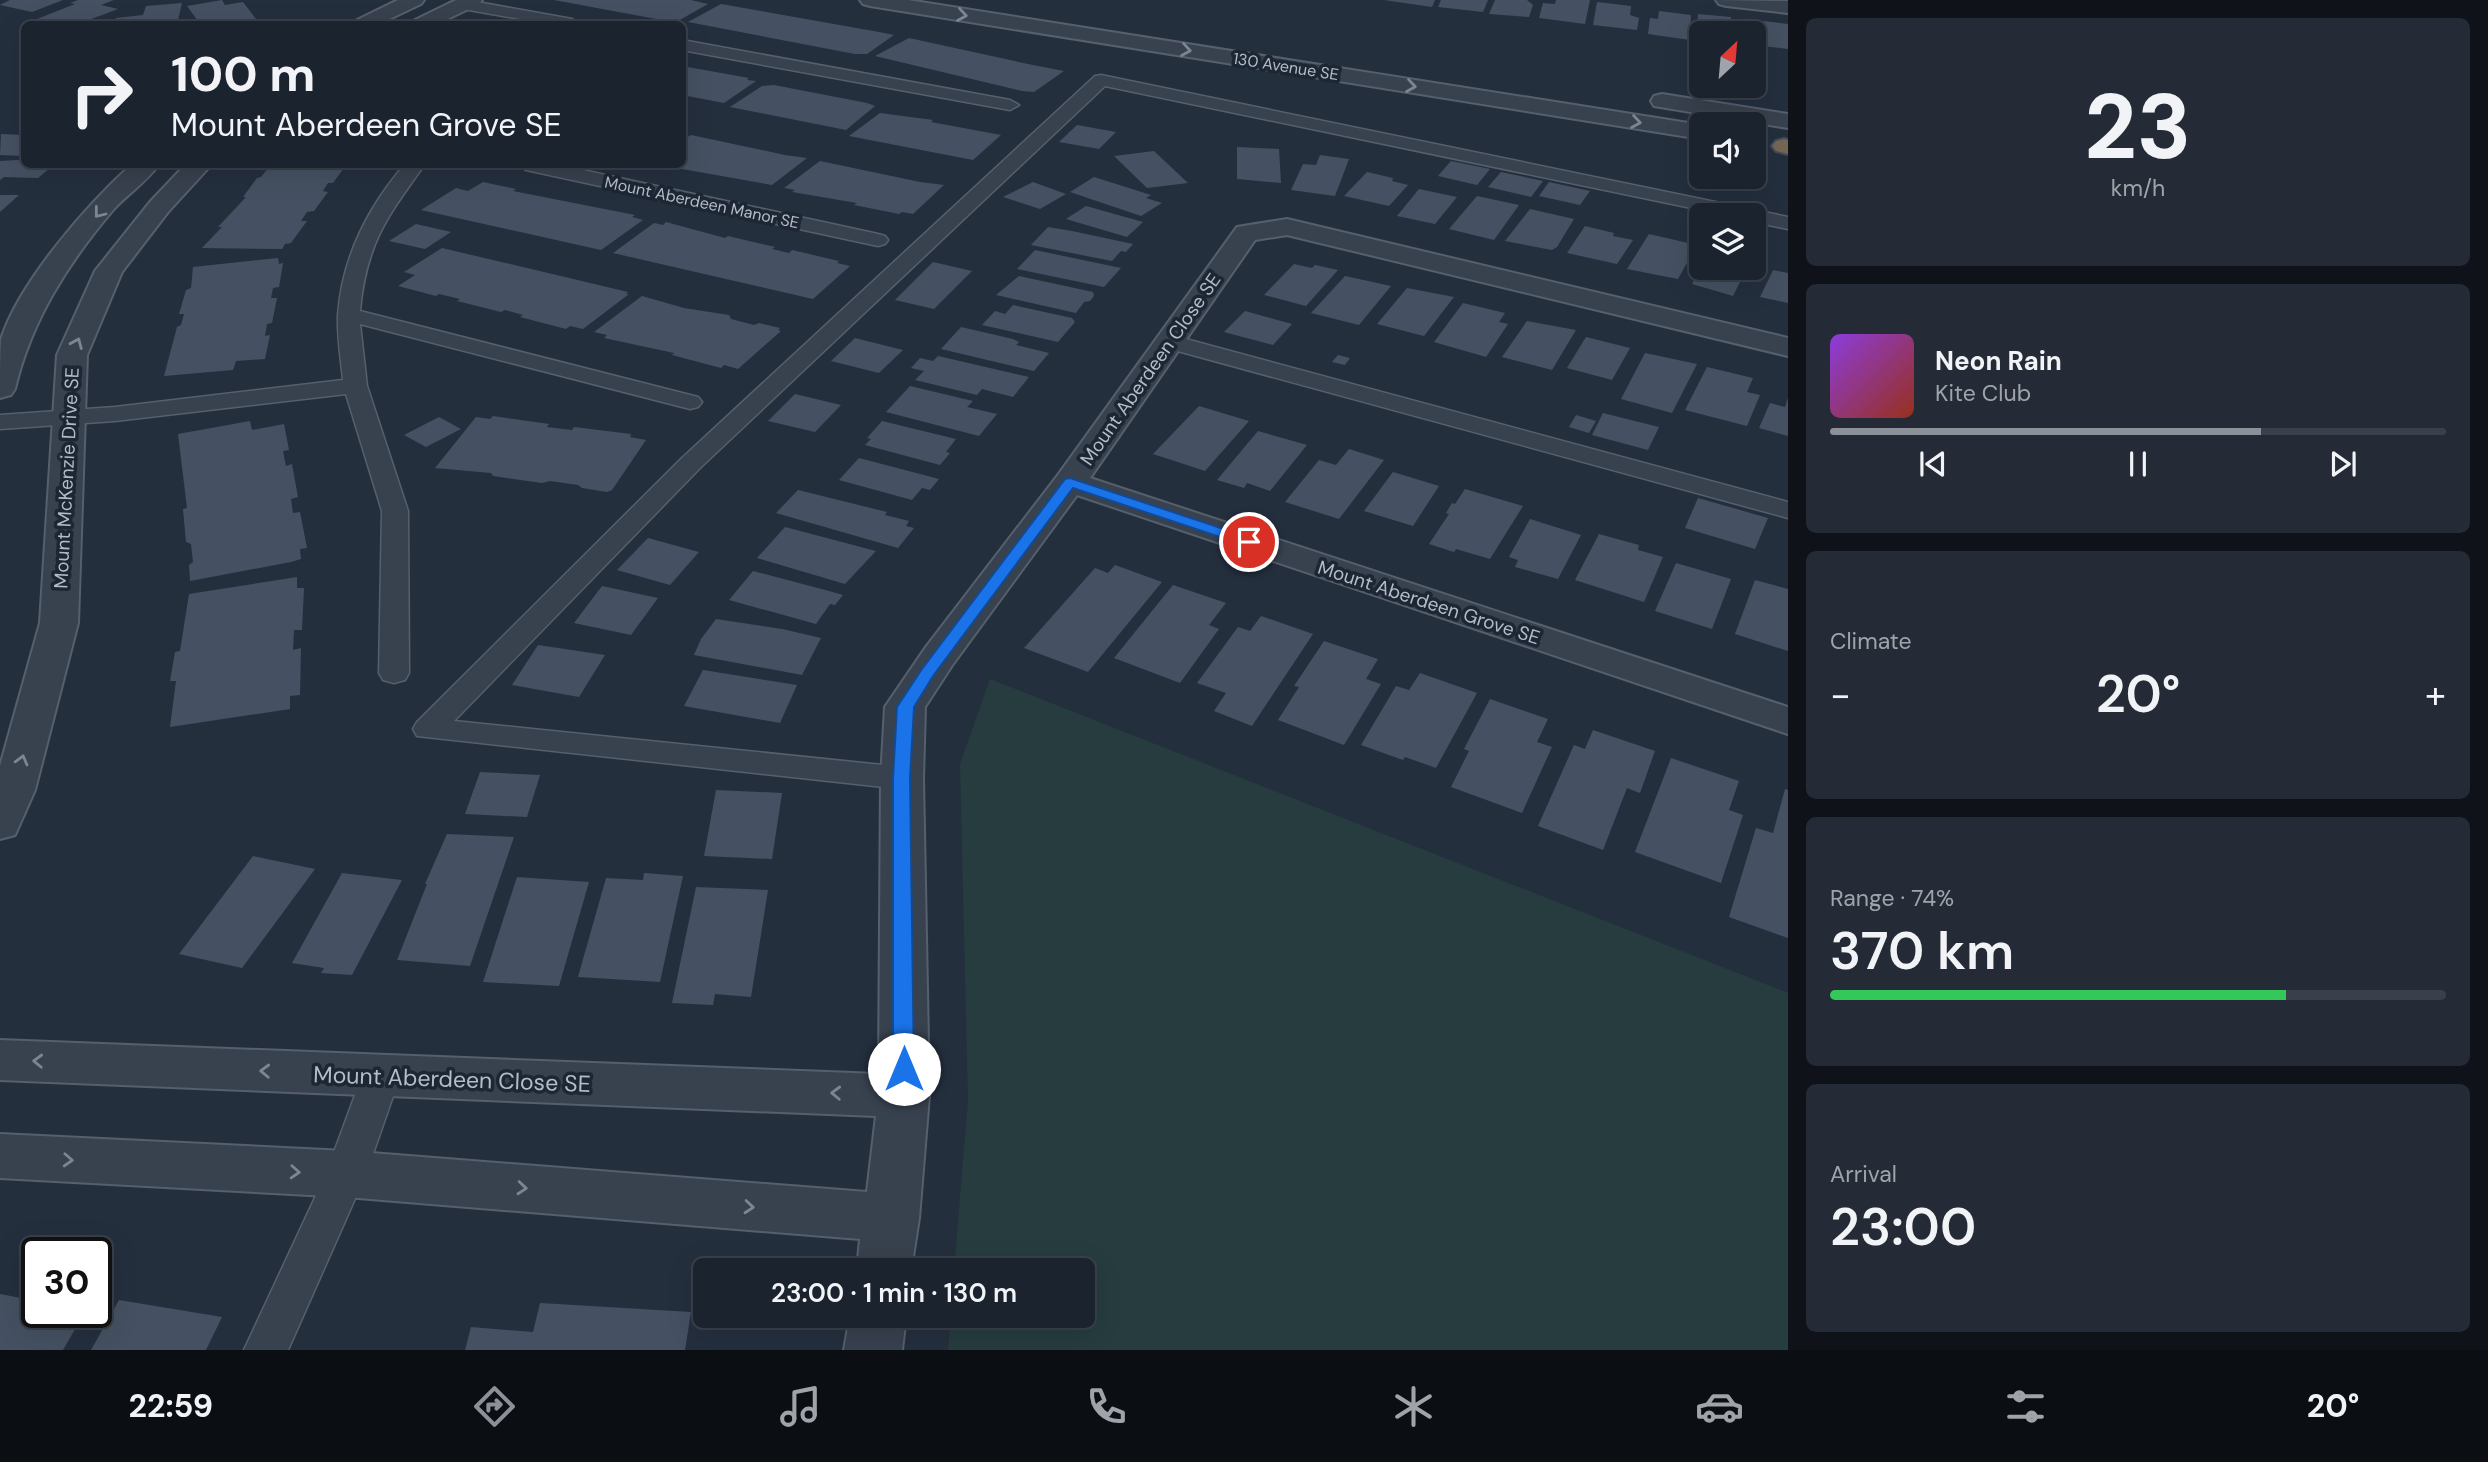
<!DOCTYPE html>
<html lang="en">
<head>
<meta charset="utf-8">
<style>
	:root { --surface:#1b232e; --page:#242b36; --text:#f1f3f6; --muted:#a0a4aa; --line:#39404a; --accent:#8c9099 }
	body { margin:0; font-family:"DM Sans",sans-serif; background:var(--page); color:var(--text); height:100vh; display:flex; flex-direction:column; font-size:26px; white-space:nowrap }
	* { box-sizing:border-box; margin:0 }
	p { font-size:23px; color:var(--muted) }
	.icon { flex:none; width:38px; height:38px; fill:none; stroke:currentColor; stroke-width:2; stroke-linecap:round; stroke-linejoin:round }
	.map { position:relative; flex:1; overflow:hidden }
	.drawer { display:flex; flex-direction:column; gap:18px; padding:18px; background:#0f1319; width:700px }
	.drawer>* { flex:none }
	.guide { position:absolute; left:21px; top:21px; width:665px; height:147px; border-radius:10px; box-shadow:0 7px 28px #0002,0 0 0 2px var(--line); background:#1b232e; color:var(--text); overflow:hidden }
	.needle { width:46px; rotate:26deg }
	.controls { position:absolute; left:1689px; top:21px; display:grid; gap:14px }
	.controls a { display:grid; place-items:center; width:77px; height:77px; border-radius:10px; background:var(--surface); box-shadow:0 7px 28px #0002,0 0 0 2px var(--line); font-size:35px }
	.speed { position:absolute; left:21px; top:1237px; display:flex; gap:14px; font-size:35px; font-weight:700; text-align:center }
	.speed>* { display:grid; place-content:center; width:91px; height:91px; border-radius:50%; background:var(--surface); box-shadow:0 7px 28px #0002,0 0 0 2px var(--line); line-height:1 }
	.speed .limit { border:4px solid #111; border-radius:10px; background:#fff; color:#111 }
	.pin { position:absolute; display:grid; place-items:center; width:60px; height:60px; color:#fff; margin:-30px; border:4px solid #fff; border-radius:50%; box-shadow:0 2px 7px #0007 }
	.me { position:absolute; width:77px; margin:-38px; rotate:0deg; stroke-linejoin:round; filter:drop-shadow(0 0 5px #0008) }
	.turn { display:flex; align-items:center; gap:24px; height:147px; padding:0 35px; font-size:32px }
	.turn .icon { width:91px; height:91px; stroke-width:2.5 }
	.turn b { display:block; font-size:49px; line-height:60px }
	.big { font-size:52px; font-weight:600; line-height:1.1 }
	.drawer .card { flex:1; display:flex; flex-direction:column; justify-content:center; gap:10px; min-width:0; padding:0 24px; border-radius:10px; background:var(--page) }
	.drawer .dial { align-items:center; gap:0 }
	.dial b { font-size:91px; line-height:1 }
	.song { display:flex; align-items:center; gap:21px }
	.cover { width:84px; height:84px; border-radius:10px; background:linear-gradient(135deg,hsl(270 70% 55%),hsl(10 70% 35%)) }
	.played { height:7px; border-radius:4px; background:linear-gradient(90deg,var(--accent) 70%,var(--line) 70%) }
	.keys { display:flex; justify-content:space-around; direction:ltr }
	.heat { display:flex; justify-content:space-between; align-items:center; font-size:38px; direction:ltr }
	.charge { height:10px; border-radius:5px; background:linear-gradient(90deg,#34c759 74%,var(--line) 0) }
	.trip { position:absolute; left:693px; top:1258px; width:402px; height:70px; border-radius:10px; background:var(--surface); box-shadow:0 7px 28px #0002,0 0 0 2px var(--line); font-weight:600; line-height:70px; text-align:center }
	.tabs { display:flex; height:112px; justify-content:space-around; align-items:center; background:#0b0e12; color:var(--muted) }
	.tabs .icon { width:49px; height:49px }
	.tabs .current { color:var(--accent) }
	.tabs b { font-size:32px; color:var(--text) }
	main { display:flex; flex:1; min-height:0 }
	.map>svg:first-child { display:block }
	.green { fill:#263c3f }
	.building { fill:#455162 }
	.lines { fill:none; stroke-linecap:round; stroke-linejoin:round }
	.service-casing { stroke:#565f6c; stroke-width:3 }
	.minor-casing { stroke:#565f6c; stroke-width:4 }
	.tertiary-casing { stroke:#565f6c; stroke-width:4 }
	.motorway-casing { stroke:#434c59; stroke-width:4 }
	.service { fill:#38414e; fill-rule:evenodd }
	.minor { fill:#38414e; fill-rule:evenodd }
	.tertiary { fill:#38414e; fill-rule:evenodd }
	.motorway { fill:#746855; fill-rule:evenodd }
	.oneway { stroke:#7c8592 }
	.route { fill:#1a73e8; stroke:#114b97; stroke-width:2 }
	.labels { text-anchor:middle; stroke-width:7; stroke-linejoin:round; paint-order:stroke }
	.far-street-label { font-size:16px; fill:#b4bcc9; stroke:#1d2633 }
	.street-label { font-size:19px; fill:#b4bcc9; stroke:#1d2633 }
	.near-street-label { font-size:23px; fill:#b4bcc9; stroke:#1d2633 }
</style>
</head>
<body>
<main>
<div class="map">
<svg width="1788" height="1350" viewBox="0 0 1788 1350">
	<rect width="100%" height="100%" fill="#242f3e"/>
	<path class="green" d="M990 679 1788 993V1350H948L951 1316H1083V1270H954L968 1100 960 764Z"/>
	<g class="building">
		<path d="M10 0H63L32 12 0 5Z"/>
		<path d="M78 0H114L101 5 118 9 78 24H35L45 21 37 19 75 4 70 3Z"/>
		<path d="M222 0 225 5 243 2 256 19 239 22 241 24H200L187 6Z"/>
		<path d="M554 0H691L708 4 678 21H667Z"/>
		<path d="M1384 0H1435L1432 7Z"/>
		<path d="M1441 0H1488L1483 12 1438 7Z"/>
		<path d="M1495 0H1527L1533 5 1529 17 1489 14Z"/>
		<path d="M1556 0H1590L1585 24 1539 18 1543 3 1555 4Z"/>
		<path d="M1597 2 1631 6 1630 15 1639 18 1637 30 1593 25Z"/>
		<path d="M182 3 177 24H114L116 18 143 15 146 6Z"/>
		<path d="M721 4 879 32 894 35 867 54H855L688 22Z"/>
		<path d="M1659 11 1691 15 1690 40 1648 34 1650 18 1658 19Z"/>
		<path d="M1698 14 1731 17V26L1744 28V33H1701V39H1697Z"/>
		<path d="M1763 21 1788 24V49L1754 45 1752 28 1764 29Z"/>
		<path d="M909 38 1028 64 1064 71 1034 92 1022 91 875 56Z"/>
		<path d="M682 66 749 78 747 80 756 81 724 103 682 95Z"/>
		<path d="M774 85 867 103 875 106 846 130 730 107 762 86Z"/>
		<path d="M880 113 933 120 931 122 1001 135 973 160 849 136Z"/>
		<path d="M1077 125 1116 132 1099 149 1059 142Z"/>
		<path d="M1 134 24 135V156L0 155Z"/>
		<path d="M691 135 785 155 807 158 772 185 665 166 682 164V140Z"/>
		<path d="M1237 147 1279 149 1281 183 1237 179Z"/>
		<path d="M1154 151 1188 183 1147 188 1114 156Z"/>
		<path d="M1320 155 1349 159 1335 196 1291 190 1303 164 1316 165Z"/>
		<path d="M17 160 24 161V164H55L38 178 4 177 0 180V161Z"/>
		<path d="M820 161 920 182 944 185 913 214 902 212 899 214 854 205 857 203 792 192 795 190 784 188Z"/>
		<path d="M1451 161 1490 169 1477 185 1438 176Z"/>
		<path d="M266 164H347L333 183H328L323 191 328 192 314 211 307 212 301 221H307L291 243 285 244 282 249 202 248 222 227H218L246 197H243L257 178 261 177 269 167Z"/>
		<path d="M1367 172 1393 178 1392 181 1408 185 1389 206 1344 196Z"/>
		<path d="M1501 172 1543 181 1531 197 1488 187Z"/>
		<path d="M1094 177 1151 195 1146 198 1162 203 1141 216 1070 192Z"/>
		<path d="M483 182 516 189 513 191 635 215 632 217 643 220 601 250 421 210 456 188 468 191Z"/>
		<path d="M1033 182 1066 194 1040 209 1003 197Z"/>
		<path d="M1549 182 1590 191 1580 205 1539 196Z"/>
		<path d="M1419 189 1457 197 1435 224 1397 216Z"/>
		<path d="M0 195H19L0 212Z"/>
		<path d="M1477 196 1519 205 1494 240 1449 229Z"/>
		<path d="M1086 206 1143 222 1127 237 1066 219Z"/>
		<path d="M1530 209 1574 219 1557 247 1552 250 1505 241Z"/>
		<path d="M666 222 725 238 728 236 775 247 772 249 789 253 792 250 839 261 837 263 850 266 813 299 613 253 654 223 663 225Z"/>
		<path d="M416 224 451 232 425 249 389 241Z"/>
		<path d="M1585 226 1614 233 1613 236 1633 240 1617 264 1567 253Z"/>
		<path d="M1754 226 1764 228 1754 248Z"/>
		<path d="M1048 227 1072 231 1133 244 1126 252 1121 251 1112 261 1031 245Z"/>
		<path d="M1649 234 1697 245 1678 279 1627 269Z"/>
		<path d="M442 248 628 292 626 294H629L583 329 570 326 566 329 520 317 523 315 505 310 501 312 457 301 460 299 439 294 436 296 398 286 415 275 404 272Z"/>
		<path d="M1035 250 1121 268 1104 287 1017 269Z"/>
		<path d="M278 258 279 264 283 263 279 287 273 288 271 298H277L272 323 267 324 265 336 270 335 265 359 236 361 233 370 164 376 177 327 181 325 184 314H179L186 290 191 288 193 267Z"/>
		<path d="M933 262 972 271 934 309 895 300Z"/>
		<path d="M1294 264 1312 268 1315 265 1338 270 1306 306 1264 295Z"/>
		<path d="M1701 268H1747L1733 296 1692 284Z"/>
		<path d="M1773 270 1788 273V303L1760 297Z"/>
		<path d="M1019 276 1093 292 1094 296 1090 301 1084 302 1076 313 996 295Z"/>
		<path d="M1345 276 1391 286 1359 325 1311 313Z"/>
		<path d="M1407 288 1454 297 1424 336 1377 324Z"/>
		<path d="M642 296 684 308 729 315 731 319 754 325 759 323 780 328 778 330 781 331 738 369 724 365 721 368 672 355 674 353 604 338 607 335 594 332Z"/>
		<path d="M1463 303 1505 313 1499 322 1508 324 1486 357 1434 342Z"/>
		<path d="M1013 305 1072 318 1075 322 1058 342 982 325 995 311 1005 314Z"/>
		<path d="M1245 311 1292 324 1273 345 1224 332Z"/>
		<path d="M1527 321 1576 330 1552 370 1502 357Z"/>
		<path d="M961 327 1013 339 1019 342 1016 345 1049 353 1034 371 941 349Z"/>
		<path d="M1586 337 1630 348 1612 380 1567 368Z"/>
		<path d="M855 338 903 350 879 373 831 361Z"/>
		<path d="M1645 353 1697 364 1672 413 1621 399Z"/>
		<path d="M1338 355 1350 358 1345 365 1332 362Z"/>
		<path d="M938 356 1029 377 1013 397 982 389 977 395 915 380 924 371 911 368 920 358 933 361Z"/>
		<path d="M1707 367 1753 378 1747 392 1760 395 1747 426 1685 410Z"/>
		<path d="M910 386 973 401 967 407 997 414 979 436 886 412Z"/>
		<path d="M795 394 841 405 815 432 768 421Z"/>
		<path d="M1788 398V436L1759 428 1770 403 1785 407Z"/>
		<path d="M1199 406 1249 421 1205 471 1153 454Z"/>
		<path d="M1603 413 1659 427 1648 450 1592 435Z"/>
		<path d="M1576 415 1596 421 1589 433 1569 427Z"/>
		<path d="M493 416 549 424 547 427 572 430 574 427 631 434 630 437 646 440 612 490 607 492 582 488 578 485 550 481 542 483 493 476 491 473 435 468 476 417 490 419Z"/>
		<path d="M439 417 461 429 426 447 404 435Z"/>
		<path d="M250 421 252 430 284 424 289 450 283 451 286 466 292 464 298 497 291 499 293 513 300 512 307 548 300 549 301 559 291 562 190 581 189 565 193 562 191 544 186 542 183 509 187 508 178 434Z"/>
		<path d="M882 421 956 439 946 452 950 453 940 465 865 445 871 439 867 438Z"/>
		<path d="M1258 431 1307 445 1270 491 1247 483 1244 488 1217 480Z"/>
		<path d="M1349 449 1384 460 1339 519 1285 502 1319 460 1336 465Z"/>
		<path d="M859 458 939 479 930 490 922 488 912 500 839 480Z"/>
		<path d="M1393 472 1439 486 1413 526 1364 511Z"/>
		<path d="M1465 489 1523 506 1490 559 1456 549 1454 552 1429 544 1449 514 1446 513 1452 503 1455 504Z"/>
		<path d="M798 490 887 512 885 515 909 521 906 526 914 528 898 548 776 513Z"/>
		<path d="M1698 498 1768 518 1755 549 1685 528Z"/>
		<path d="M1530 519 1581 535 1558 579 1515 567 1518 560 1509 557Z"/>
		<path d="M785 527 876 551 845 584 757 558Z"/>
		<path d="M1599 534 1639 545 1638 550 1663 557 1644 602 1575 580Z"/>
		<path d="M648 538 699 552 670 585 617 570Z"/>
		<path d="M1676 563 1731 579 1712 629 1655 611Z"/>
		<path d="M1115 565 1162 582 1088 672 1024 648 1095 568 1108 573Z"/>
		<path d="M753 571 829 591 843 595 835 605 830 604 816 624 729 600Z"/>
		<path d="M297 577V588H304L302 630H294L293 650 301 648 300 695 290 696V709L170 727 176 681H170L175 652 180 651 189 594Z"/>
		<path d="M1755 580 1788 589V651L1735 634Z"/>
		<path d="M1173 585 1226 603 1209 625 1219 629 1180 683 1114 658Z"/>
		<path d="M602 586 658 598 631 635 574 623Z"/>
		<path d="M1261 616 1313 634 1252 726 1214 711 1226 693 1197 683 1238 627 1250 631Z"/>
		<path d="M716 619 782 629 821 638 802 675 694 655 701 639Z"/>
		<path d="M1324 641 1378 659 1366 679 1381 684 1344 745 1278 720 1299 687 1294 686Z"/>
		<path d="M538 645 605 655 579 697 512 685Z"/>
		<path d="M703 670 797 685 780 723 684 706Z"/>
		<path d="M1420 673 1477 693 1436 768 1405 757 1403 760 1361 745 1396 686 1409 690Z"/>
		<path d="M1490 699 1548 719 1537 742 1552 747 1522 813 1451 787 1469 751 1464 749Z"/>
		<path d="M1593 730 1655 751 1640 793 1627 788 1603 850 1538 826 1574 745 1585 749Z"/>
		<path d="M1671 758 1739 781 1729 810 1743 815 1721 883 1635 852Z"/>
		<path d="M480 772 540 775 527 817 465 814Z"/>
		<path d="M1785 789 1788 790V938L1729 917 1756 828 1773 833Z"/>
		<path d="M716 790 782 793 772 859 704 856Z"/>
		<path d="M447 834 514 837 470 966 397 960 427 884H425Z"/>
		<path d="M253 856 315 869 242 968 179 954Z"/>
		<path d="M342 873 402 880 352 975 321 973 324 968 292 963Z"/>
		<path d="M644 873 683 876 660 982 578 977 606 878 643 880Z"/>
		<path d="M517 877 589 882 559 986 483 982Z"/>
		<path d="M696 887 768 890 751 997 715 994 713 1005 672 1003Z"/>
		<path d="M0 1294 37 1301V1312H85L63 1350H0Z"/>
		<path d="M119 1300 222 1317 206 1350H91Z"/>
		<path d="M540 1303 691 1312 685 1350H465L471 1327 533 1332Z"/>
	</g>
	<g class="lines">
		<g class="service-casing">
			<g id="service">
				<path d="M466 0 572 19 580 24H549L463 9 455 4 458 1Z"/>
				<path d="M682 40 1010 100 1019 105 1010 110 682 50Z"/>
				<path d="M1101 75 1788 217V229L1754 222V215H1725L1105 86 700 468 454 721 902 767 913 770 918 778 913 786 902 789 417 736 413 729 417 722 682 458 1095 76Z"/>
				<path d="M405 164H425C387 217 366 244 360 311L698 397 702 402 698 407 690 409 360 324 367 386 408 511 409 673 405 680 394 683 383 680 379 673 382 511 346 394 115 421 0 429V415L115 407 343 380C341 359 337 337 338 315 342 258 368 207 405 164Z"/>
				<path d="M517 164H555L878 234 885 236 888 240 885 244 878 246 526 170Z"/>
				<path d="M1171 335 1788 502V518L1163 347 1160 342 1163 337Z"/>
				<path d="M381 1060 395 1065 400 1076 366 1174 288 1350H244L326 1174 362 1076 367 1065Z"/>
			</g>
		</g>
		<g class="minor-casing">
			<g id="minor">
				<path d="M1716 0 1788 1V13L1726 6 1719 4Z"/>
				<path d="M1287 219 1788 338V356L1287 235 1255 240 1090 478 1788 707V734L1077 495 953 664 925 707 923 778 929 1096 919 1218 911 1270H857L860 1239 346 1197 0 1178V1134L346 1151 867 1192 876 1116 0 1080V1040L879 1074 881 778 885 707 926 647 1058 475 1237 227Z"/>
				<path d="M850 1316H906L902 1350H844Z"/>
			</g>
		</g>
		<g class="tertiary-casing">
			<g id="tertiary">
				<path d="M398 0H424L421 4 379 24H354L357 20Z"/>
				<path d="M456 0H482L479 4 437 24H412L415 20Z"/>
				<path d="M860 0H908L1701 125V139L870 6 863 4Z"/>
				<path d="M1662 94 1788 114V128L1654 106 1651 101 1654 96Z"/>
				<path d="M132 164H159C147 182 127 194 113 210 68 263 31 321 15 389L11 395 0 398C0 381 0 356 1 339 20 281 87 205 132 164Z"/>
				<path d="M186 164H212L168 212 122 272 87 355 78 623 35 790 15 835 0 839V766L40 623 57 355 95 271 150 202Z"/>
			</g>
		</g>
		<g class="motorway-casing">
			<path id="motorway" d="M1784 139 1788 140V154L1776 151 1772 146 1776 141Z"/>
		</g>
		<use href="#service" class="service"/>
		<use href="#minor" class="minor"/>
		<use href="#tertiary" class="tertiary"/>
		<use href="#motorway" class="motorway"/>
	</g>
	<defs><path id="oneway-chevron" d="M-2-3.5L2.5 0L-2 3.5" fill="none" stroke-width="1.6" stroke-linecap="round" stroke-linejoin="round" transform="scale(1.75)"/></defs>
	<g class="oneway">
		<use href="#oneway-chevron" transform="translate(962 15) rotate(9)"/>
		<use href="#oneway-chevron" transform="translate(1186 50) rotate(9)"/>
		<use href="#oneway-chevron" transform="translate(1411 86) rotate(9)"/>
		<use href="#oneway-chevron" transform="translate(1636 122) rotate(9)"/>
		<use href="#oneway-chevron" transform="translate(99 213) rotate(128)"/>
		<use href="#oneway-chevron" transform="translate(77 343) rotate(-67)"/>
		<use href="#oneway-chevron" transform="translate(22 760) rotate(-75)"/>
		<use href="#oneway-chevron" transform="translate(38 1061) rotate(-178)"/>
		<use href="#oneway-chevron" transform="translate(265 1071) rotate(-178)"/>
		<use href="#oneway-chevron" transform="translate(836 1093) rotate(-178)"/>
		<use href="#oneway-chevron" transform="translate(68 1160) rotate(3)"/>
		<use href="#oneway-chevron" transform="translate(295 1172) rotate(3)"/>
		<use href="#oneway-chevron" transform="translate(522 1188) rotate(5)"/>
		<use href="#oneway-chevron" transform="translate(749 1207) rotate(5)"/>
	</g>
	<path class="route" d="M1070 478 1254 539 1256 542 1249 546 1244 545 1073 488 933 676 914 707 910 778 914 1069 911 1075 904 1078 896 1075 893 1069V778L897 707 922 669 1065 479Z"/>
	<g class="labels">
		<g class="far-street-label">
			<text transform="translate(1286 66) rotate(9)" y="6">130 Avenue SE</text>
			<text transform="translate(702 202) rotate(12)" y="6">Mount Aberdeen Manor SE</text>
		</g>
		<g class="street-label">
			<text transform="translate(1150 369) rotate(-55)" y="7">Mount Aberdeen Close SE</text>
			<text transform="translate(66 478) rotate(-87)" y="7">Mount McKenzie Drive SE</text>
			<text transform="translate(1429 602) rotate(18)" y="7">Mount Aberdeen Grove SE</text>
		</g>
		<g class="near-street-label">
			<text transform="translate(452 1079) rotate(2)" y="8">Mount Aberdeen Close SE</text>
		</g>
	</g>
</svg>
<div class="controls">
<a><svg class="needle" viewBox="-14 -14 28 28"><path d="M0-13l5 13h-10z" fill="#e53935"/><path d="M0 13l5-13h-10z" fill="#a0a4aa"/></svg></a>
<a><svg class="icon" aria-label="sound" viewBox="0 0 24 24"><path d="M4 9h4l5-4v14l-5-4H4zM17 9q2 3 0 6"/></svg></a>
<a><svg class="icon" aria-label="layers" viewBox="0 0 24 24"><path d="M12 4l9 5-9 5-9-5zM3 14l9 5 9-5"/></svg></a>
</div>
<div class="speed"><div class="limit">30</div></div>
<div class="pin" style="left:1249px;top:542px;background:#d93025"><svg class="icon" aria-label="arrive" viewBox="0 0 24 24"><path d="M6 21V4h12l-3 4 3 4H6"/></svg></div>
<svg class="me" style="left:904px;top:1069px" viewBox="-20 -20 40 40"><circle r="19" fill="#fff"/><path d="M0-13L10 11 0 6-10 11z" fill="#1a73e8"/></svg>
<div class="trip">23:00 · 1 min · 130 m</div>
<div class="guide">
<div class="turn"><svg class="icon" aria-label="right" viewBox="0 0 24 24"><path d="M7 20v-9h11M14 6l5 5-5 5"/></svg><div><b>100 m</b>Mount Aberdeen Grove SE</div></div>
</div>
</div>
<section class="drawer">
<div class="card dial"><b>23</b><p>km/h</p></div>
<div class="card">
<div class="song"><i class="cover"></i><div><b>Neon Rain</b><p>Kite Club</p></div></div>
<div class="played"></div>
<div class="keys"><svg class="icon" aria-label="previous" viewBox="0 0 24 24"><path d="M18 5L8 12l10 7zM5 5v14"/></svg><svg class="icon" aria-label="pause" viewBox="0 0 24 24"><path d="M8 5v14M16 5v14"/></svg><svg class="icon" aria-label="next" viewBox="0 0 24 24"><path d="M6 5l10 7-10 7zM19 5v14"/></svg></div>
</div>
<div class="card"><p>Climate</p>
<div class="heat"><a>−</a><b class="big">20°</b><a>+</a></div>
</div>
<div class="card"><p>Range · 74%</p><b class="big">370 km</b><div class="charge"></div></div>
<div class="card"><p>Arrival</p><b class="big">23:00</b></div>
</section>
</main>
<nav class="tabs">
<b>22:59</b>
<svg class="icon current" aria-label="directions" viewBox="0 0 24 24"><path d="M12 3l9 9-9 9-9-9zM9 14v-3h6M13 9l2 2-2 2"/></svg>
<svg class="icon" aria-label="music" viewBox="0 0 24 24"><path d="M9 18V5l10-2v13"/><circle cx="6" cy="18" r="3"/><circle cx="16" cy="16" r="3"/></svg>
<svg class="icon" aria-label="phone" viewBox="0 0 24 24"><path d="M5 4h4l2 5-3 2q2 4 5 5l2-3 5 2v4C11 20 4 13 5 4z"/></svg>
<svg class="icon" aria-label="climate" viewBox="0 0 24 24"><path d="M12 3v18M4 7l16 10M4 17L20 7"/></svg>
<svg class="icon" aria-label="car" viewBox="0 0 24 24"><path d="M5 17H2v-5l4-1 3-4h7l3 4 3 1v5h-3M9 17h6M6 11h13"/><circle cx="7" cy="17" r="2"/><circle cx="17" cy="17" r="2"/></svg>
<svg class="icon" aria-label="filters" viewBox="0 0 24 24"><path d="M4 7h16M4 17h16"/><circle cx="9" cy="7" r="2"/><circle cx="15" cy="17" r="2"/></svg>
<b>20°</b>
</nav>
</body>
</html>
